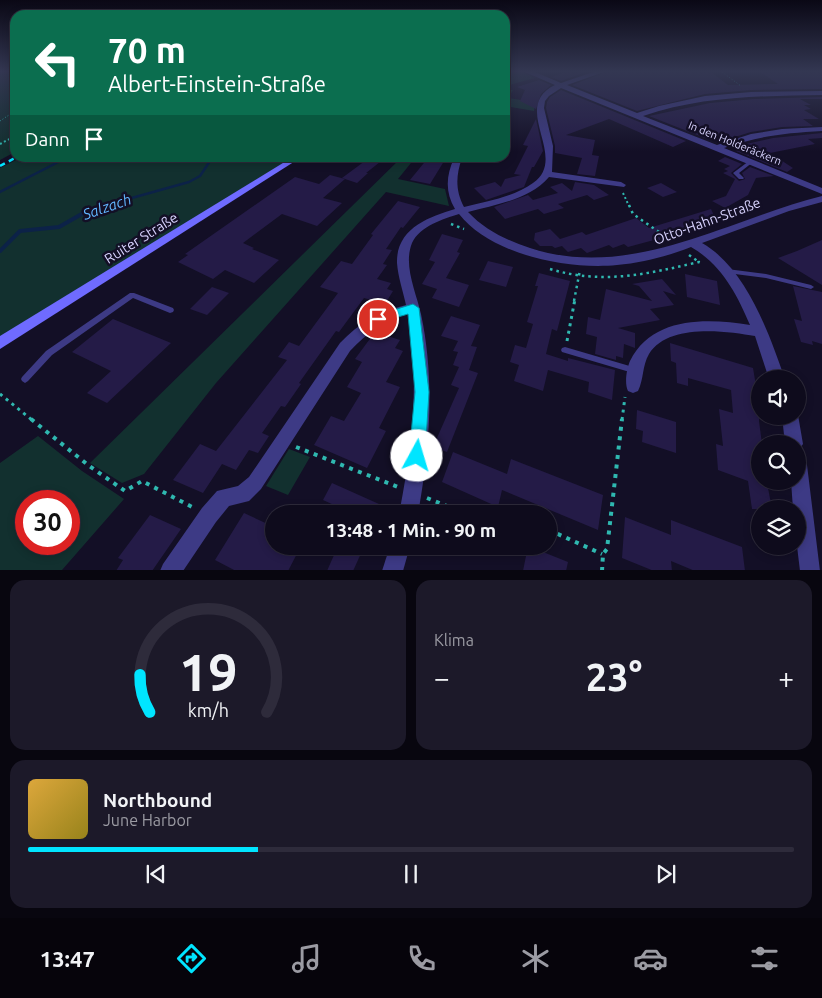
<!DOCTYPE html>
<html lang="de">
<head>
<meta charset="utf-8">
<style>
	:root { --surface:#0e0b1c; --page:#1c1929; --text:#f1f3f6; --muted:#9b9ba3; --line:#2e2b3b; --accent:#00e5ff }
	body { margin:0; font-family:Ubuntu,sans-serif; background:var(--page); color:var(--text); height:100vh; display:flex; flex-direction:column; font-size:19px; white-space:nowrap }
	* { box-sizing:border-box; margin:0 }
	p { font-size:16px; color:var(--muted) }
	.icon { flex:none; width:28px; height:28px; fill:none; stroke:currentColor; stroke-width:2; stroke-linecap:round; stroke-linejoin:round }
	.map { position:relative; height:570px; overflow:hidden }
	.sheet { display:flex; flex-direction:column; gap:10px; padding:10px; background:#08060f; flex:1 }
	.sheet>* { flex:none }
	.banner { position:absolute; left:10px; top:10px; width:500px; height:152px; border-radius:15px; box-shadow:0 2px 8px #0003,0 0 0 1px var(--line); background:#0b6e4f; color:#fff; overflow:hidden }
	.buttons { position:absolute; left:751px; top:370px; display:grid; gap:10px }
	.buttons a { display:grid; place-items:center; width:55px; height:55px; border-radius:50%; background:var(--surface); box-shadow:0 2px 8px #0003,0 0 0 1px var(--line); font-size:25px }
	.speed { position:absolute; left:15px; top:490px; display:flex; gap:10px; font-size:25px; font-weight:700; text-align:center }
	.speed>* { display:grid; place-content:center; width:65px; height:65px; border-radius:50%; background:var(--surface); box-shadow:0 2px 8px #0003,0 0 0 1px var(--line); line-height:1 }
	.speed .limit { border:8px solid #d22; background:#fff; color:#111 }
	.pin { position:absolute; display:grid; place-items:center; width:42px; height:42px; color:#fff; margin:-21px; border:2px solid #fff; border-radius:50%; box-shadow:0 1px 5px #0007 }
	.me { position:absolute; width:55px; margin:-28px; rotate:6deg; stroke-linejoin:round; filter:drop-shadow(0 0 4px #0008) }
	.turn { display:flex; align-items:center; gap:18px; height:105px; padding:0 15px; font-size:22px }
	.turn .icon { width:65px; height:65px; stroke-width:2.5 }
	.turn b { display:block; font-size:35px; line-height:42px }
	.then { display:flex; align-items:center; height:48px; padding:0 15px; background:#0003; gap:10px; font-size:19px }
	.big { font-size:38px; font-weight:700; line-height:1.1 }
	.sheet .tile { flex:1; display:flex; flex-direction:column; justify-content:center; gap:8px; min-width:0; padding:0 18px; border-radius:15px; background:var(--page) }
	.sheet .dial { align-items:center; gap:0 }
	.dial svg { height:130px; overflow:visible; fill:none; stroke:var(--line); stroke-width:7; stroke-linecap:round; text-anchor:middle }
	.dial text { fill:var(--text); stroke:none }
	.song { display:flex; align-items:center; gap:15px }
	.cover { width:60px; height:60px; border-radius:8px; background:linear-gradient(135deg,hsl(40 70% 55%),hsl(50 70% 35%)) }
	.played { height:5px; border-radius:2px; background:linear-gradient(90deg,var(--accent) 30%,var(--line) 30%) }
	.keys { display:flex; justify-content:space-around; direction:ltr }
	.heat { display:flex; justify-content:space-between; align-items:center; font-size:28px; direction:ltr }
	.sheet .tiles { flex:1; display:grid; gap:10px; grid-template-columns:1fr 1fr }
	.tile:last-child { grid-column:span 2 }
	.trip { position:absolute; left:265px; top:505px; width:292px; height:50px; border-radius:25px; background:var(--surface); box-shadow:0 2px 8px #0003,0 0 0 1px var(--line); font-weight:700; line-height:50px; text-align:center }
	.tab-bar { display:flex; height:80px; justify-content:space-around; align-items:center; background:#06040b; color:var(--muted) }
	.tab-bar .icon { width:35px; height:35px }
	.tab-bar .current { color:var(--accent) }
	.tab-bar b { font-size:22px; color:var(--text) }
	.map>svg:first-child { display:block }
	.green { fill:#12302f; fill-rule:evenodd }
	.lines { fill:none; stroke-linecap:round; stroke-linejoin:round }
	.stream-far1 { stroke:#0c2248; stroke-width:2.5 }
	.stream { stroke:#0c2248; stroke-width:4 }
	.building { fill:#241b47 }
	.path-far4 { stroke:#2fb8b0; stroke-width:1; stroke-dasharray:1 2; stroke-linecap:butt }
	.path-far3 { stroke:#2fb8b0; stroke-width:2; stroke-dasharray:2 2.5; stroke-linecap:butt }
	.path-far2 { stroke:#2fb8b0; stroke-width:2.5; stroke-dasharray:2.5 4; stroke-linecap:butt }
	.path-far1 { stroke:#2fb8b0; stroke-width:3; stroke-dasharray:3 4.5; stroke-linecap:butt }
	.path { stroke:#2fb8b0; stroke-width:4; stroke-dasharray:4 5.5; stroke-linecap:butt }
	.lane { fill:#3d3a85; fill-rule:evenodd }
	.street { fill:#3d3a85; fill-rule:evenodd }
	.secondary { fill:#6f6bff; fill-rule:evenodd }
	.rail { stroke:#00e5ff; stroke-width:2.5; stroke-dasharray:5.5 4.5; stroke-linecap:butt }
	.route { fill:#00e5ff; stroke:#0095a6 }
	.labels { text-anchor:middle; stroke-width:5; stroke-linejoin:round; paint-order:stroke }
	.far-street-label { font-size:11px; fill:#d9d4ff; stroke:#130f26 }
	.street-label { font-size:14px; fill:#d9d4ff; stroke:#130f26 }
	.water-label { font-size:15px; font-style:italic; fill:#62b6ff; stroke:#130f26 }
</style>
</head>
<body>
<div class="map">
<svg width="822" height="571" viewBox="0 0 822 571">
	<rect width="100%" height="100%" fill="#130f26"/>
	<g class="green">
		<path d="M0 72H15V152L0 160Z"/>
		<path d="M505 72H522L535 78 505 86Z"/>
		<path d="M505 89 513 90 508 98 535 102 534 111 505 106Z"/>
		<path d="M20 158H291L0 343V168Z"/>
		<path d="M401 158H415L398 179 445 189 449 206 386 192 216 383 144 474 122 483 90 463Z"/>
		<path d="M38 436 82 471 124 499 62 570H0V463ZM26 501H69V544H26Z"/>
		<path d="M289 449 310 457 288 495 266 486Z"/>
	</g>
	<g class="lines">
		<g class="stream-far1">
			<path d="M0 192 66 158"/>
			<path d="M103 206 189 182 200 176 212 158"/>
		</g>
		<path class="stream" d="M0 251 20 231 59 227 87 211 108 205"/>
	</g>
	<g class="building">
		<path d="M565 72H586L561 81 551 77Z"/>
		<path d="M606 72H711L728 85 778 84 760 72H822V89L751 90 705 94 637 111 572 85Z"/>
		<path d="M539 80 551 85 541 94 536 109 520 101 525 90 517 87Z"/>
		<path d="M561 90 686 141 673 147 609 119 566 135 595 140 592 155 599 156 595 176 577 174 582 158 555 153V146L546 108 547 102 550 97Z"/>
		<path d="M822 97V99H800L811 105H804L811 109 804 110 819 119H803L813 126 782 127 751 132 722 141 716 138 710 140 649 116 710 103 754 99Z"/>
		<path d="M536 119 543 151 534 167H532L524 187 486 200 474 188 495 182 501 187 505 179 521 175 514 174 528 146 523 145Z"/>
		<path d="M822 133V138L808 139 815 144 770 153 793 168 787 172 736 151 738 149 733 147 773 138Z"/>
		<path d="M725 157 742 164 731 173 739 181 745 179 742 173 750 167 774 176 756 178 748 195 725 208 712 201 726 196 735 179 723 173 728 171 724 169 730 166 718 161Z"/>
		<path d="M369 158H385L366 173H368L357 183 342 178Z"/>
		<path d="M428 158H446L430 184 410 180Z"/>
		<path d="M330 175 345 179 323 198 342 203 317 226 282 214 243 243 254 248 252 249 279 260 254 283 225 270 213 279 178 262 188 255 185 254 295 177 319 184Z"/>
		<path d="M575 182 594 185 609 195 594 200 587 195 558 204 564 208 544 214 538 209 505 219 494 207 528 195 533 200 558 193 550 187 562 183 572 191Z"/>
		<path d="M661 183 677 192 663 197 647 188Z"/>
		<path d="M398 201 420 207 403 228 401 227 386 249 392 250 383 264 387 265 377 279 391 283 387 289 393 291 385 304 364 298 339 332 336 331 299 383 301 384 285 407 281 406 262 433 269 436 258 453 249 450 236 470 222 464 203 493 173 480 200 444 216 451 287 360 278 357 289 342 299 346 338 293 320 287 341 261 352 264 373 235 371 234Z"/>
		<path d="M711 209 717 222 708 225 710 226 656 241 654 240 628 247 624 244 613 248 609 245 587 253 581 248 568 252 562 246 555 248 552 246H540L534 240 535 233 550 229 560 239 582 232 586 235 636 218 649 228Z"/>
		<path d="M442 234 463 240 457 252 460 253 446 278 469 285 459 307 432 298 437 289 422 284 435 262 429 260Z"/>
		<path d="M822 240V285L778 258 797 251Z"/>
		<path d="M488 261 513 267 506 287 479 280Z"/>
		<path d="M539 273 570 281 557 331 552 329 546 354 568 361V358L615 370 612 400 588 392 589 382 548 370 543 391 514 381 519 365 510 362 515 345 526 348 533 324 527 322 538 286H535Z"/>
		<path d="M685 274 717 281 720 305 687 297Z"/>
		<path d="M662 279 676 295 663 291 674 305 650 309 660 320 618 328 635 333V348L624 344 623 358 616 356V360L595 354 597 337 586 334 588 317 600 320 606 289 652 301 639 286 632 284Z"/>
		<path d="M793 286 822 292V344L812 341 813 345 801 342 794 319 802 321Z"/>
		<path d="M212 287 229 293 207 315 190 309Z"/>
		<path d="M451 316 480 325 471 346 477 347 469 370 478 373 447 452 433 447 459 388 451 385 459 367 453 365 458 352 453 351 458 341 441 336Z"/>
		<path d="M113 319 171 343 107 403 87 393 111 371 72 352Z"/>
		<path d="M375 332 400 340 395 348 403 351 386 382 400 387 379 428 386 431 367 468 314 445 331 416 344 421 361 393 347 387 362 362 355 359Z"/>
		<path d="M670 343 753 368 760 410 759 421 762 444H760V481L762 485 768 488 772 509H752L748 481 718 470 716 444 723 446 719 409 733 413 731 390 688 378V386L677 383 676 363 671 361Z"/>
		<path d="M637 410 676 422V453L642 442 643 431 636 429Z"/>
		<path d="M453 452 507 474 511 459 603 495 598 530 502 490 498 507 442 482Z"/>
		<path d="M332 483 379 504 375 514H329L334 505 323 500Z"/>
		<path d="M244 513 274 527V546H301L288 571H236L215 560Z"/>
		<path d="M150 515 181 529 152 571H116L123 560 118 558Z"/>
		<path d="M625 517 671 535V520L742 547 745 571H695L671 561 672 571H654L622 558Z"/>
		<path d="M338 546H357L363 549 353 571H327Z"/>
		<path d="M528 546 568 562 566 571H523Z"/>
	</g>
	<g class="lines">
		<g class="path-far4">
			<path d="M722 72 741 86"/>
			<path d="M0 121 15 111"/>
		</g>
		<g class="path-far3">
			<path d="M0 144 15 136"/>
			<path d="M623 193 629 206"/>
		</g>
		<g class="path-far2">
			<path d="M629 205 633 214 669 239"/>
			<path d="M451 224 464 229"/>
			<path d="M689 255 699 262"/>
			<path d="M550 269C603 285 647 274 699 262L702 263"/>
			<path d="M574 301 580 270"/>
		</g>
		<g class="path-far1">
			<path d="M567 341 575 299"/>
			<path d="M0 394 32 420"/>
			<path d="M622 420 625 397"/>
		</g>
		<g class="path">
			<path d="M31 419 88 465 125 491 142 481 196 509"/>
			<path d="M296 447 398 487"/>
			<path d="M427 498 467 514"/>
			<path d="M549 530 602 554"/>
			<path d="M602 571 603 554 607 549 622 419"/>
		</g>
		<g class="lane">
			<path d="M749 161 753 162 739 173 744 178 743 179H739L733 173Z"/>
			<path d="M725 269H727L766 274 811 285 814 287 811 289 766 278 727 273 724 271Z"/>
			<path d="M130 293H134L173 308 174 310 173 312 170 313 133 298 52 355 28 381 25 383 22 381 21 379 22 377 46 351Z"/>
			<path d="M565 347 633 367 636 368 637 370 636 372 633 373 562 352 561 350 562 348Z"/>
		</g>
		<g class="street">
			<path d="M525 72H535L561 83 593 72H604L567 85 637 113 659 106 705 96 751 92 822 91V95C761 96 702 96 643 116L717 145 751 134 782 129 822 127V131C785 133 759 136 724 148L822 188V194L561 88 549 96 545 101 544 108 553 146 552 172 621 182 626 185 624 187 549 177C529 200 497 204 468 212 485 230 506 240 530 248 631 281 726 220 822 196V202L789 211 702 243C746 268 769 333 785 379H769L755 336C726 331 668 323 649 354 642 366 644 379 638 391L633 393 628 391C624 383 627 368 630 361 652 316 708 318 750 325 737 294 721 264 691 247 668 256 642 263 617 265 568 270 491 255 459 214 443 219 420 226 412 243 403 265 416 292 421 314 435 380 430 447 418 514H399C412 448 420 381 408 314 384 321 367 333 350 351L261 489 249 501 229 506 216 522 183 571H160L163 564 202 508 217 491 238 486 249 477 340 343C359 323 379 312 406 305 403 291 398 277 397 263 396 229 428 217 455 209 445 192 446 176 454 158H462C456 175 455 190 464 207 487 201 514 197 533 183 570 157 509 107 555 85Z"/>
			<path d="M798 415 803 444 798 451V444H785L782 416H798Z"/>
			<path d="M798 456 804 459 807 465 820 571H800L797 546 798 509H793L791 481H798Z"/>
			<path d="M390 546H410L403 571H382Z"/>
		</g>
		<path class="secondary" d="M291 158H300L0 349V336Z"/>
		<path class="rail" d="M0 166 15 158"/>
	</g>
	<linearGradient id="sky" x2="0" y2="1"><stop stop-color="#0a0815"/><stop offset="0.47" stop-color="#333752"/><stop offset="1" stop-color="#333752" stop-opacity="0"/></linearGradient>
	<rect width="822" height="152" fill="url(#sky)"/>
	<path class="route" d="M413 304 419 308 429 392 425 456 423 461 417 463 411 461 409 456 415 392 408 314 378 323 374 322 372 319 374 316Z"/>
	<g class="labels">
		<g class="far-street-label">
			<text transform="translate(735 143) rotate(22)" y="4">In den Holderäckern</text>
		</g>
		<g class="street-label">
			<text transform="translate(707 221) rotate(-20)" y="5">Otto-Hahn-Straße</text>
			<text transform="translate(141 238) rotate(-32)" y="5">Ruiter Straße</text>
		</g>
		<g class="water-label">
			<text transform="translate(107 207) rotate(-19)" y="5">Salzach</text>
		</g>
	</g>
</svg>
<div class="buttons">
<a><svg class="icon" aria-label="sound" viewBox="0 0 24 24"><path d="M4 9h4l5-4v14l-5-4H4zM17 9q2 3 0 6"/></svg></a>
<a><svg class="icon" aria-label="search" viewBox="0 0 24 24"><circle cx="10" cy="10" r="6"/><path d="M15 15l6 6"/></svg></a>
<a><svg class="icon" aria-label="layers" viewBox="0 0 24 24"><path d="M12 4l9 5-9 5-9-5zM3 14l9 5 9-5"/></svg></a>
</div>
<div class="speed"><div class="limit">30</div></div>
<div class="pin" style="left:378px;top:319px;background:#d93025"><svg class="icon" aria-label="arrive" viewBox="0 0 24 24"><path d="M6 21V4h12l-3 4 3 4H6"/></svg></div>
<svg class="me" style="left:417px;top:456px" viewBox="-20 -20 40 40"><circle r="19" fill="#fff"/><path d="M0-13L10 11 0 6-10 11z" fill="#00e5ff"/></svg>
<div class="trip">13:48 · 1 Min. · 90 m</div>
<div class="banner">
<div class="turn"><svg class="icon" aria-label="left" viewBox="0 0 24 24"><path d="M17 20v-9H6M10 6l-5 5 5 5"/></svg><div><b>70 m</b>Albert-Einstein-Straße</div></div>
<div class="then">Dann<svg class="icon" aria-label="arrive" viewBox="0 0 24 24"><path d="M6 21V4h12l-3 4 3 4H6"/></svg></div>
</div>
</div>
<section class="sheet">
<div class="tiles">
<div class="tile dial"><svg viewBox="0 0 100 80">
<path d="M14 69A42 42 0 1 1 86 69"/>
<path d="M14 69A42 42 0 0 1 8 46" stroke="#00e5ff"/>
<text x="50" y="56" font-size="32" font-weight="700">19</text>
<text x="50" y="72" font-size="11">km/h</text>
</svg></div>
<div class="tile"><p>Klima</p>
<div class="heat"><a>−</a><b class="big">23°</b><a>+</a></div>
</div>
<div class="tile">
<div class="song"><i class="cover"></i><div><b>Northbound</b><p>June Harbor</p></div></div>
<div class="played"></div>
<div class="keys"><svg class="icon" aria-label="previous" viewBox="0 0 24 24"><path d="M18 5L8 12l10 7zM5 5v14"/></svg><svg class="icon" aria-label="pause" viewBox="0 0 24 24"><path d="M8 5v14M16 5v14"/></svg><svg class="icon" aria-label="next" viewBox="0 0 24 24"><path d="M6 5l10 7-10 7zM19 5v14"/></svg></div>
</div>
</div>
</section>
<nav class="tab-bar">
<b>13:47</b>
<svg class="icon current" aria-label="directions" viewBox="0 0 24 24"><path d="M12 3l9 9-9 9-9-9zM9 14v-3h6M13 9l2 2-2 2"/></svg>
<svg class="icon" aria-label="music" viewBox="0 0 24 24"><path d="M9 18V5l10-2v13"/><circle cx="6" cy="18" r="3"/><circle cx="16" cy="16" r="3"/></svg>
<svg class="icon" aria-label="phone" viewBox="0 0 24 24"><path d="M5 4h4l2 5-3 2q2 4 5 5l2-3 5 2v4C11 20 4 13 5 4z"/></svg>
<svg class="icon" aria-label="climate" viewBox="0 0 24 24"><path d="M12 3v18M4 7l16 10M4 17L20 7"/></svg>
<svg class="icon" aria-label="car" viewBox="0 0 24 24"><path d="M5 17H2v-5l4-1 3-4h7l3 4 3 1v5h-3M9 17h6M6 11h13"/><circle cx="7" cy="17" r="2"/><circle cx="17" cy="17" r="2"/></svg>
<svg class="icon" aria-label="filters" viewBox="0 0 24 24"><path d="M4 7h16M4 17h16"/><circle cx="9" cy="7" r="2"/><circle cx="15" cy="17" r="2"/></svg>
</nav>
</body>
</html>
